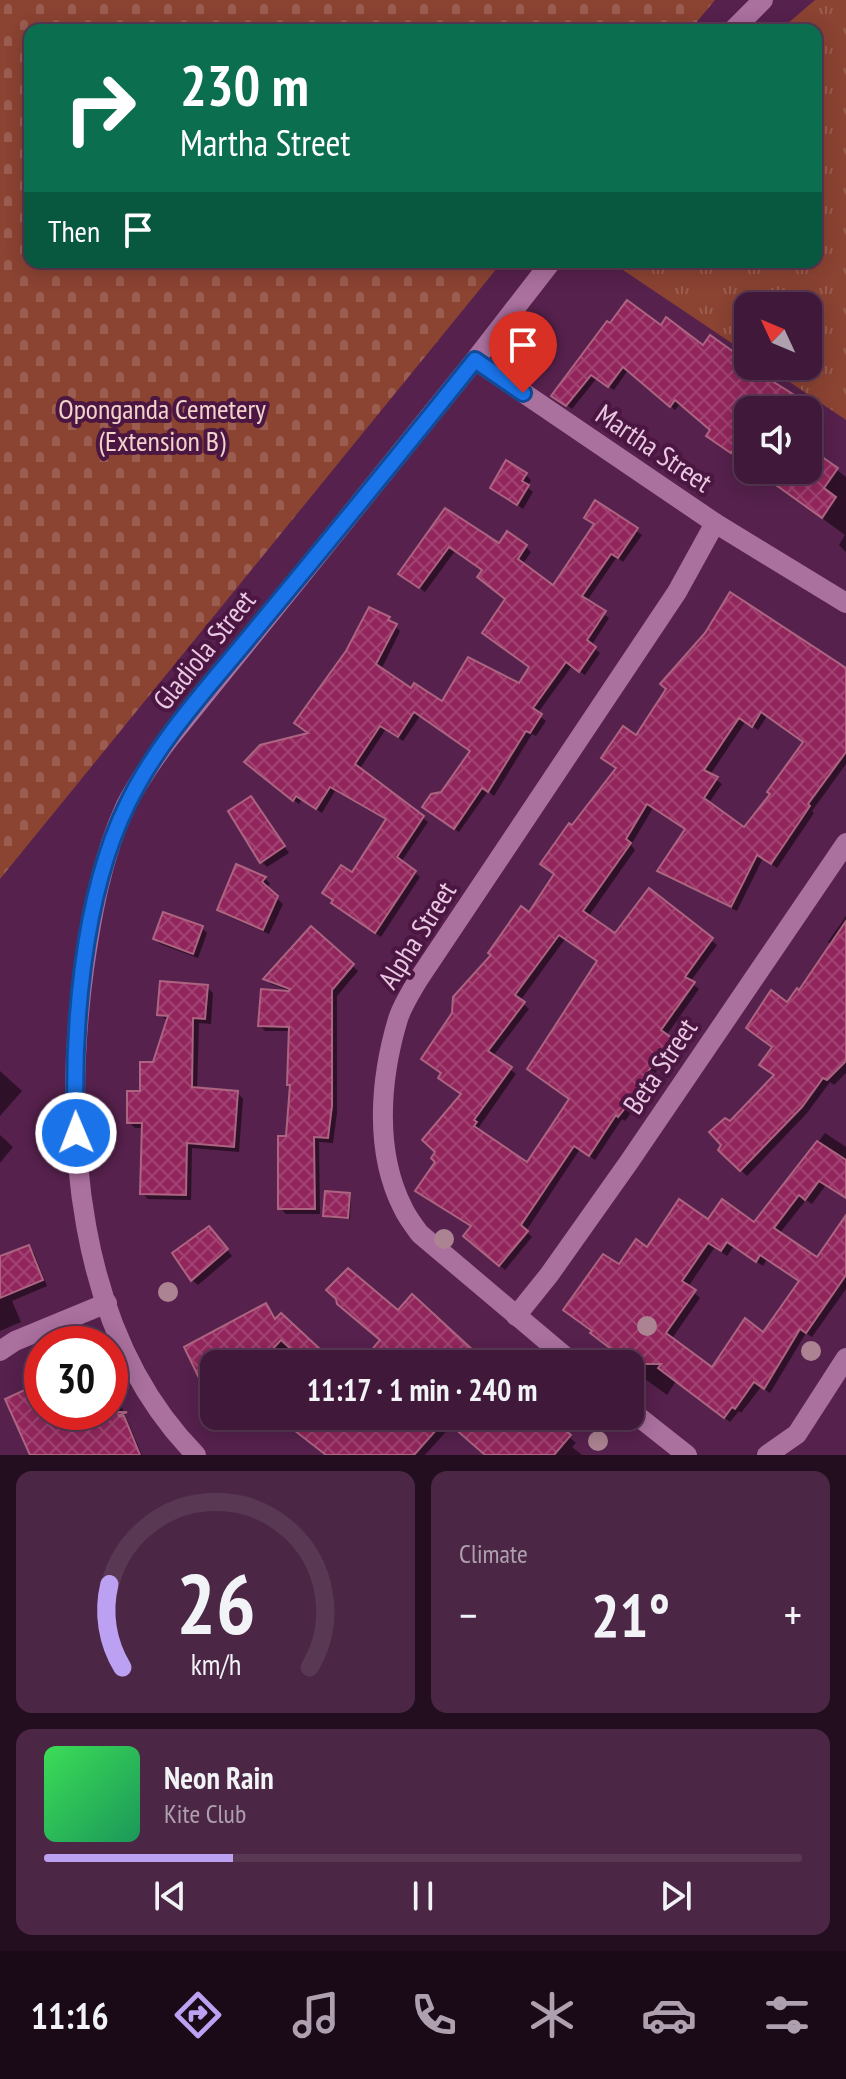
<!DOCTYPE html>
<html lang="en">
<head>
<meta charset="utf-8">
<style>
	:root { --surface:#40193a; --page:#4b2645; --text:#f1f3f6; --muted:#aea0af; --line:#593854; --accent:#bca0f2 }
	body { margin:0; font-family:"PT Sans Narrow",sans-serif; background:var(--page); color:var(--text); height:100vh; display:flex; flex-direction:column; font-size:30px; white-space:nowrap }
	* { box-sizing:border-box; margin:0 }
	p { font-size:26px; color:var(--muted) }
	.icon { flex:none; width:44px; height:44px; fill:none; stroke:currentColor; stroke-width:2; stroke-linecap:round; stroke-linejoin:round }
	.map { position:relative; height:1455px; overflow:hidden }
	.side { display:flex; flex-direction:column; gap:16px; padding:16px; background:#230e20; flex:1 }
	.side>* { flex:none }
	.top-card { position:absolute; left:24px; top:24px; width:798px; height:244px; border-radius:16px; box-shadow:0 4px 20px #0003,0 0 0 2px var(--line); background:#0b6e4f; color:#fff; overflow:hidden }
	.needle { width:52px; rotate:314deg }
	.buttons { position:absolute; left:734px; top:292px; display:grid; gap:16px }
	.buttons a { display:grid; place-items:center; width:88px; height:88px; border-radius:16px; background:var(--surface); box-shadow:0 4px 20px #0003,0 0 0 2px var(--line); font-size:40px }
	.speed { position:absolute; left:24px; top:1326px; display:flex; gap:16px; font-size:40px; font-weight:700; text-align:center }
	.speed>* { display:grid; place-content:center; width:104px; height:104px; border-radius:50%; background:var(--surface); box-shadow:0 4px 20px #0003,0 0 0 2px var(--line); line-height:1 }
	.speed .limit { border:12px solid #d22; background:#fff; color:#111 }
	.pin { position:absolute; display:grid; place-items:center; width:68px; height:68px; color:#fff; margin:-82px -34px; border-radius:50% 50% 50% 0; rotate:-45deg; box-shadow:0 0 8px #0007 }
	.pin .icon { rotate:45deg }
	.me { position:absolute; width:88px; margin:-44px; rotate:359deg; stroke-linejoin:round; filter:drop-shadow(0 0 6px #0008) }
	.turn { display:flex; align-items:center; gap:28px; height:168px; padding:0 24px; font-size:36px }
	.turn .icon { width:104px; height:104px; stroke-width:2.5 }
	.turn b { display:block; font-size:56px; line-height:68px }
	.then { display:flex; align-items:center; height:76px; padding:0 24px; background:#0003; gap:16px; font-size:30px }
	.big { font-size:60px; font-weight:700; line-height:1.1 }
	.side .card { flex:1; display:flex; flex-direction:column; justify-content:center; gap:12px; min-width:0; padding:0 28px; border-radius:16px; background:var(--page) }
	.side .dial { align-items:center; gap:0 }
	.dial svg { height:208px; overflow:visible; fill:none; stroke:var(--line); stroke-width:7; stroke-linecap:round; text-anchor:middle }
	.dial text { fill:var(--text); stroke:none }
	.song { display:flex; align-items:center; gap:24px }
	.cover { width:96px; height:96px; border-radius:12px; background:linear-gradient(135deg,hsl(130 70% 55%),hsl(150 70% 35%)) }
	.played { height:8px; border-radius:4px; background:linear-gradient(90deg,var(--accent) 25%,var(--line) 25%) }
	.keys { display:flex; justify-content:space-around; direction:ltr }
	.heat { display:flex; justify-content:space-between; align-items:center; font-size:44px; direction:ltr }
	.side .tiles { flex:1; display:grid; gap:16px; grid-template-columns:1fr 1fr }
	.card:last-child { grid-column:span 2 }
	.trip { position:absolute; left:200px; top:1350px; width:444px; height:80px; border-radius:16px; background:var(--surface); box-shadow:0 4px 20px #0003,0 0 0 2px var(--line); font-weight:700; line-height:80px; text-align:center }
	.menu { display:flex; height:128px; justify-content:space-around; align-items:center; background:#1a0a17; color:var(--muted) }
	.menu .icon { width:56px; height:56px }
	.menu .current { color:var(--accent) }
	.menu b { font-size:36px; color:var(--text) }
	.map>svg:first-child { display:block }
	.grass { fill:url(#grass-tufts) }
	.cemetery { fill:url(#cemetery-stones) }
	.shadow { fill:#0007; fill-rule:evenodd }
	.building { fill:url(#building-cross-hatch); stroke:#ac6481; stroke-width:2; fill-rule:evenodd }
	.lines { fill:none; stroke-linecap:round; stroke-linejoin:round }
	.minor { stroke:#aa709e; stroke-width:20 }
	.tree { fill:#ac8392 }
	.route-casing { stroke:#114b97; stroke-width:20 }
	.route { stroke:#1a73e8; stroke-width:14 }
	.labels { text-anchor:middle; stroke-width:8; stroke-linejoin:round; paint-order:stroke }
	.park-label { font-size:28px; fill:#f2d3cb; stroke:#4b1642 }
	.street-label { font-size:28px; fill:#e9c8e1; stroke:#4b1642 }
</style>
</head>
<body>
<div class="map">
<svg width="846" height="1455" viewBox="0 0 846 1455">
	<defs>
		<pattern id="grass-tufts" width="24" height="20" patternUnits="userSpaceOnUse" patternTransform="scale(2)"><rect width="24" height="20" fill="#8b4332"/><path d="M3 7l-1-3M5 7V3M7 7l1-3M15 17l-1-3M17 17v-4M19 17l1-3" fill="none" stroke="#9b5d4f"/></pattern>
		<pattern id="cemetery-stones" width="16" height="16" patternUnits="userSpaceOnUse" patternTransform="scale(2)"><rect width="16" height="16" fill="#8b4332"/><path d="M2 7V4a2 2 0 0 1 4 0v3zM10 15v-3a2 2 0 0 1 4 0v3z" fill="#9b5d4f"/></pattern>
		<pattern id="building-cross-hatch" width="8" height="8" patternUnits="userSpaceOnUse" patternTransform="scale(2)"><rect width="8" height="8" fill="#92265c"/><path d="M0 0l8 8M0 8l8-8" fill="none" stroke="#a14473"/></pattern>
	</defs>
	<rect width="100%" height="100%" fill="#56214d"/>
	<path class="grass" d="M815 0H846V420L766 366H808V306H748V354L611 262H816V30H780Z"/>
	<path class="cemetery" d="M0 0H715L690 30H30V262H502L0 879Z"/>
	<g class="shadow">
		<path d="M661 327 703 348 711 338 741 360 745 366 799 402 794 410H748V440L737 456 713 440 712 430 681 403 675 410 628 370 614 390 597 378 572 409 554 396Z"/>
		<path d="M815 454 846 477V552L839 545 845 535 778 486 781 470H808V464Z"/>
		<path d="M525 474 531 480 527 487 533 492 523 509 492 488Z"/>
		<path d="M596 503 642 535 623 562 617 557 586 602 609 618 591 646 600 653 585 675 572 666 537 714 546 721 536 736 532 734 494 796 488 791 459 832 430 812 472 752 420 716 403 741 386 729 359 770 428 822 401 862 420 877 381 937 333 903 388 821 335 791 322 813 302 799 299 804 251 767 311 734 388 619 400 631 381 670 411 690 443 703 520 685 530 668 507 600 484 571 455 551 425 592 406 578 445 510 499 546 508 534 526 547 531 552 522 565 554 588 596 525Z"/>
		<path d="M846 669V764L812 811 814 813 777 868 763 858 737 911 664 876 659 871 687 830 653 808 631 845 635 850 588 917 616 936 649 890 717 945 690 982 699 989 666 1036 676 1044 641 1093 644 1096 625 1121 622 1119 595 1160 580 1149 526 1231 532 1237 505 1270 471 1241 473 1227 418 1191 438 1162 530 915 556 875 573 828 617 769 636 737ZM767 716 805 742 772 795 745 829 708 804 722 784 710 775 746 721 758 730ZM565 939 599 962 571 1100 527 1165 479 1131V1127L516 1074 493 1056 529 1009 520 1001Z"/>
		<path d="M251 798 289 853 267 867 262 862Z"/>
		<path d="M265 878 270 884 266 889 283 904 269 934 225 915 219 909Z"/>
		<path d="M846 916V1073L834 1085 830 1082 807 1113 747 1176 720 1150 730 1123 776 1076 774 1048 787 1005 800 992 832 945 828 942Z"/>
		<path d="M202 928 207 933 198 958 160 944 155 939Z"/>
		<path d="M311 928 358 971 337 996V1113L333 1143 319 1142 320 1214H286L280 1208 292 1087 289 1084 291 1031H265L260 1025 292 992 271 984 266 979Z"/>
		<path d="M207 987 213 993 211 1024 199 1023 197 1090 238 1093 243 1099 239 1152 192 1148 191 1200 148 1199 142 1193 144 1128H135L129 1122 155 1064 169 1021 159 1015Z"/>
		<path d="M0 1071 22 1091 0 1116Z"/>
		<path d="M825 1133 846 1147V1198L826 1185 812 1204 806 1200 779 1234 817 1260 846 1228V1289L812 1337 806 1333 770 1393 761 1387 741 1413 739 1411 730 1422 676 1381 667 1395 630 1368V1364H625L619 1267 647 1250 708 1221 754 1225ZM734 1246 763 1266 767 1259 801 1282 764 1335 712 1370 671 1340 700 1298 688 1287 715 1247 727 1256Z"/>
		<path d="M0 1135 13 1147 0 1163Z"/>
		<path d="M349 1195 351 1197 350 1219 328 1218 325 1215Z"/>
		<path d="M215 1235 232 1256 198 1285 192 1280Z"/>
		<path d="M29 1247 34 1253 47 1286 12 1301 21 1322 0 1331V1259Z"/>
		<path d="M266 1305 272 1311 292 1348 333 1364H214V1379L207 1383 201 1377Z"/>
		<path d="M110 1379 142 1455H35L42 1386V1412H110Z"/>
		<path d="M253 1416H559L571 1428 566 1434 576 1443 572 1447 582 1455H487L452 1425 425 1455H327L279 1417 269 1429Z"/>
	</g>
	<g class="building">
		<path d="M627 300 661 325 666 317 703 345 710 335 742 358 740 361 796 396 787 410H748V429L731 453 706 436 710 430 675 400 670 407 623 367 608 387 591 375 566 406 551 396 607 321 610 323Z"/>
		<path d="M815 452 838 468 824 488 836 497 822 518 755 470H808V461Z"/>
		<path d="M506 460 527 473 522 481 529 485 517 505 490 488Z"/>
		<path d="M595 500 638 528 618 558 611 554 582 596 606 611 587 640 596 647 579 672 566 662 533 708 542 714 530 733 526 731 488 792 482 788 454 829 422 807 431 794 441 792 470 751 414 712 398 737 380 726 355 764 424 816 397 857 416 871 375 933 331 903 333 900 322 893 341 865 352 872 386 819 330 787 316 809 296 796 293 801 244 762 260 745 308 733 294 723 346 651 369 607 390 617 388 620 397 624 376 664 411 688 414 683 442 701 468 657 519 683 529 667 482 633 505 599 477 577 482 570 449 547 419 588 398 574 445 508 499 543 507 531 527 545 518 559 553 585 594 524 584 518Z"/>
		<path d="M730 592 846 668V752L808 804 810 806 771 864 757 855 731 907 657 871 685 829 647 804 626 839 631 843 583 911 615 933 649 888 713 938 685 977 695 982 661 1030 672 1038 637 1087 640 1089 618 1117 616 1115 589 1156 574 1146 521 1225 528 1231 499 1266 463 1236 471 1226 415 1191 435 1162 431 1158 435 1152 422 1140 461 1094 438 1078 441 1073 421 1059 452 1013 453 997 491 955 488 953 521 906 529 912 554 874 540 864 569 823 572 825 616 768 601 758 623 726 636 735 666 689 660 684 705 633ZM761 712 803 742 767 792 770 794 744 827 704 798 718 777 704 770 739 718 752 727ZM559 935 597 961 527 1069 569 1099 527 1162 474 1126 477 1122 474 1120 512 1067 488 1051 525 1002 515 995Z"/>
		<path d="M251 796 285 846 260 863 228 811Z"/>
		<path d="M236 864 266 877 262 882 278 896 263 930 217 910Z"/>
		<path d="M163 912 203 926 193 954 153 939Z"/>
		<path d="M846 921V1061L827 1080 823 1078 802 1107 740 1171 718 1150 721 1145 709 1132 725 1118 730 1121 774 1075 759 1065 772 1047 746 1028 771 990 787 1002 797 988 799 990Z"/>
		<path d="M311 926 354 964 332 990V1106L328 1138 314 1137 315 1209H278V1136H286L290 1085H287L289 1027 258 1026 261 989 289 991 290 989 263 979Z"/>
		<path d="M160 981 208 985 205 1019 193 1018 192 1087 238 1091 234 1147 187 1143 186 1195 140 1194 142 1123H127V1091H140V1062H153L168 1016 157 1015Z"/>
		<path d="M817 1141 846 1160V1198L819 1181 805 1200 799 1195 774 1228 817 1257 846 1215V1275L806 1333 800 1329 764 1389 754 1382 735 1409 732 1407 724 1418 658 1368 661 1364H624L609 1353 611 1349 590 1333 592 1331 563 1310 603 1254 619 1264 636 1239 647 1247 679 1199 708 1219 722 1199 754 1222ZM727 1242 756 1262 760 1255 799 1281 763 1332 745 1318 712 1367 666 1333 696 1290 682 1281 708 1243 721 1251Z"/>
		<path d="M325 1191 350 1193 348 1218 323 1216Z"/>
		<path d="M209 1226 228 1249 191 1281 172 1253Z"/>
		<path d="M29 1245 43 1280 0 1298V1256Z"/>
		<path d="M348 1268 398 1310 412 1294 488 1364H360L380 1340 337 1304 336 1299 326 1290Z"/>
		<path d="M266 1303 275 1319 281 1313 336 1364H307L281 1340 259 1364H214V1371L199 1378 184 1347Z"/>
		<path d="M42 1382V1412H127L118 1416H124L140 1455H30L5 1399Z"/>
		<path d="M276 1416H571L561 1427 571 1435 554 1455H485L445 1420 414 1455H326Z"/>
	</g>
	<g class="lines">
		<g class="minor">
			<path d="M733 30 763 0"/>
			<path d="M475 360 715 523 846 603"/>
			<path d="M516 1316 549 1275 629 1162 846 843"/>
			<path d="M0 1351 15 1341 107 1303"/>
			<path d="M574 1364 420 1234C414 1226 407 1217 403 1208 374 1151 380 1079 398 1019 402 1006 411 992 418 980L677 592 715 523"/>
			<path d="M630 1410 687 1455"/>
			<path d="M196 1455C75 1332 62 1132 84 969 92 913 102 857 126 805 138 782 153 760 169 739L475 360 551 262"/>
			<path d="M767 1455 797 1434 846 1358"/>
		</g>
	</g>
	<g class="tree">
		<circle cx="444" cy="1239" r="10"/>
		<circle cx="168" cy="1292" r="10"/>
		<circle cx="647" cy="1326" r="10"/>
		<circle cx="811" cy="1351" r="10"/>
		<circle cx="598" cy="1441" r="10"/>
	</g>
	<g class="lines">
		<g class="route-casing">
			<path id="route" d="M76 1133C72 1031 82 897 127 805 159 738 214 681 260 624 332 537 404 449 475 360L523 393"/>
		</g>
		<use href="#route" class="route"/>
	</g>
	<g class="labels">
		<g class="park-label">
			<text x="162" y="419">Oponganda Cemetery<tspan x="162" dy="32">(Extension B)</tspan></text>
		</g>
		<g class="street-label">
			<text transform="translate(654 448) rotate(34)" y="10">Martha Street</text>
			<text transform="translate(204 650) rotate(-51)" y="10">Gladiola Street</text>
			<text transform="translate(417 935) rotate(-58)" y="10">Alpha Street</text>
			<text transform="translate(660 1066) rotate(-56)" y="10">Beta Street</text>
		</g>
	</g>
</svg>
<div class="buttons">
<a><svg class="needle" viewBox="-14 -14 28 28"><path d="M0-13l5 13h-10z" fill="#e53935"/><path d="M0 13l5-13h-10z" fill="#aea0af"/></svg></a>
<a><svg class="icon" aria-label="sound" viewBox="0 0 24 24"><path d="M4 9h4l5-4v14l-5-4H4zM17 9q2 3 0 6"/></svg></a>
</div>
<div class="speed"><div class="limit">30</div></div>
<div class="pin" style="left:523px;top:393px;background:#d93025"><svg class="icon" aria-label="arrive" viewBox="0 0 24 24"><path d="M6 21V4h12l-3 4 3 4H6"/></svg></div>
<svg class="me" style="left:76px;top:1133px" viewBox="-20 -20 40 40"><circle r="17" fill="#1a73e8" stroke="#fff" stroke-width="3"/><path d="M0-11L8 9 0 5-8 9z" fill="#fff"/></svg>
<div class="trip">11:17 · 1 min · 240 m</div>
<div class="top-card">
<div class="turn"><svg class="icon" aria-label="right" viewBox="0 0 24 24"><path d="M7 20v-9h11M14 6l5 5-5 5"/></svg><div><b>230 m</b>Martha Street</div></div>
<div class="then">Then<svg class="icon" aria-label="arrive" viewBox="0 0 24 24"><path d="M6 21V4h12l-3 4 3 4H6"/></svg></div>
</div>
</div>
<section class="side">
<div class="tiles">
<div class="card dial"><svg viewBox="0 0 100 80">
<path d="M14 69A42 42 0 1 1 86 69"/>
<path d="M14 69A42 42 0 0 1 9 37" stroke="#bca0f2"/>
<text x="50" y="56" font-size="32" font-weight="700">26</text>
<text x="50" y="72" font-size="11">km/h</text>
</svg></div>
<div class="card"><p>Climate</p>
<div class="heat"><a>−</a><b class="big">21°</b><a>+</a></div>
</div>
<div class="card">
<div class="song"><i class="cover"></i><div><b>Neon Rain</b><p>Kite Club</p></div></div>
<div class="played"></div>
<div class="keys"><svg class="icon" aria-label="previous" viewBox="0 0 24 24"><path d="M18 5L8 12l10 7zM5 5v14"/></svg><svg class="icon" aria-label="pause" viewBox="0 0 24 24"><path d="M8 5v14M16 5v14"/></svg><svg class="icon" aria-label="next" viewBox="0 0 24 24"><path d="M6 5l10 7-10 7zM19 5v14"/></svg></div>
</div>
</div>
</section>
<nav class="menu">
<b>11:16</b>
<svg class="icon current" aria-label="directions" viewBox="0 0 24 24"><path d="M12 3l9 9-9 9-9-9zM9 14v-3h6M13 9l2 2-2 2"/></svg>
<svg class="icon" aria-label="music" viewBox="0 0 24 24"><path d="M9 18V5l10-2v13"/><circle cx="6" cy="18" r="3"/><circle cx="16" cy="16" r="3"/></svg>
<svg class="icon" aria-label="phone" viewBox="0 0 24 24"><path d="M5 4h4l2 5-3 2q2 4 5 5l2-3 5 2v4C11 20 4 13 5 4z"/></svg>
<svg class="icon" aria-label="climate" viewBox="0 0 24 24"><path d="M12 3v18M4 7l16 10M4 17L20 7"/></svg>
<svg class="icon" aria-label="car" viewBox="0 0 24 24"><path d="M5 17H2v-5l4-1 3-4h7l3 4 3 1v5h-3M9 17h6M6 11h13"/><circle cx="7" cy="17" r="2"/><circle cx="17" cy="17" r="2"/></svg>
<svg class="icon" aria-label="filters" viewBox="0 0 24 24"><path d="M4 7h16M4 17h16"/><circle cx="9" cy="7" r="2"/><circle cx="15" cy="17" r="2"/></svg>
</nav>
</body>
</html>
